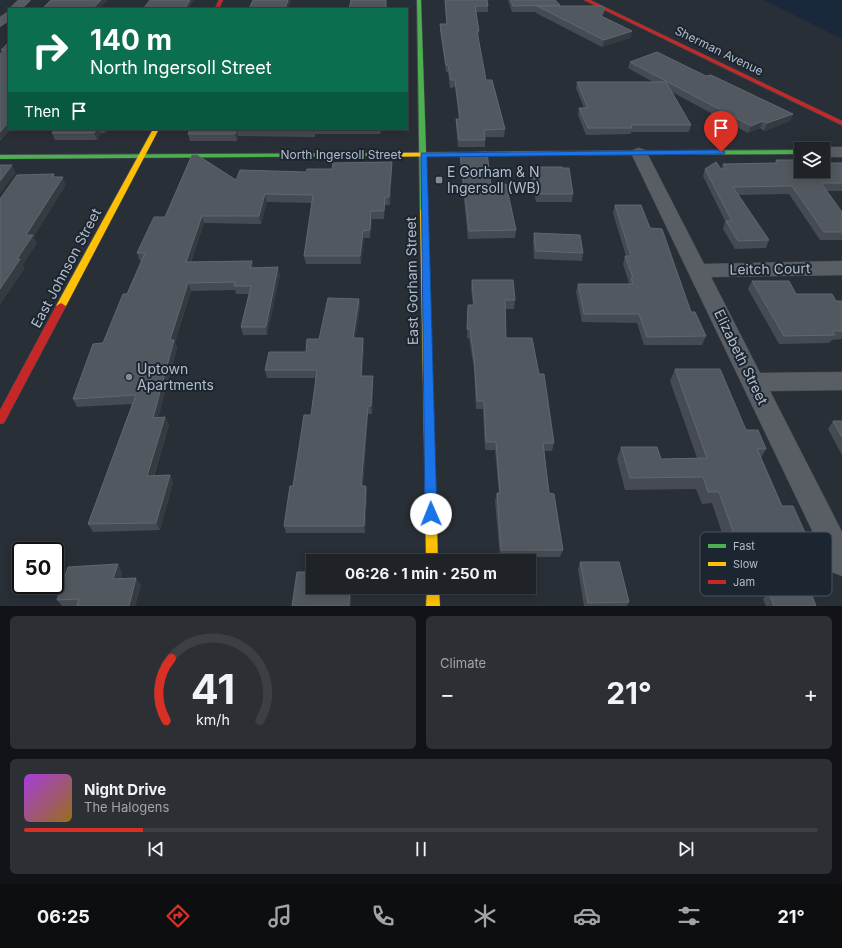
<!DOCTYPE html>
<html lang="en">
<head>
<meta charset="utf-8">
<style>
	:root { --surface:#1f2328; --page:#2c2f34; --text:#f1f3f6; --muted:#a1a4a8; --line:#3c4045; --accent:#d93025 }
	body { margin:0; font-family:Inter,sans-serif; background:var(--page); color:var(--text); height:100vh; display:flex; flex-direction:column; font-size:15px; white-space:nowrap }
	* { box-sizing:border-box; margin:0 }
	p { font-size:13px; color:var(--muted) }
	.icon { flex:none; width:22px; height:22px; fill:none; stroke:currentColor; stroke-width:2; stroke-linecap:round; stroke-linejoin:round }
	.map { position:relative; height:606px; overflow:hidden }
	.details { display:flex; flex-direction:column; gap:10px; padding:10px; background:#111316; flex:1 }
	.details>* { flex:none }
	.hud { position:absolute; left:8px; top:8px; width:400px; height:122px; border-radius:0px; box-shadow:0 2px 10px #0003,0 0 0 1px var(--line); background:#0b6e4f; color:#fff; overflow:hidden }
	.tools { position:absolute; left:794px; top:142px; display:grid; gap:8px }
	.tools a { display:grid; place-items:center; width:36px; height:36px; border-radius:0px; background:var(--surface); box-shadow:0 2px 10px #0003,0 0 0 1px var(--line); font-size:20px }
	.speed { position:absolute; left:12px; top:542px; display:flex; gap:8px; font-size:20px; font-weight:700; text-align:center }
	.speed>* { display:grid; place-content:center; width:52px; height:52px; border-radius:50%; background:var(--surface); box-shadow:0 2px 10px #0003,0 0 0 1px var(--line); line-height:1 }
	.speed .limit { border:2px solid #111; border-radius:6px; background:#fff; color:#111 }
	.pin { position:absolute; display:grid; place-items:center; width:34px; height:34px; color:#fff; margin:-41px -17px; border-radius:50% 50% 50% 0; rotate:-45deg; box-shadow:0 0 4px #0007 }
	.pin .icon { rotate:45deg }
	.me { position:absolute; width:44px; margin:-22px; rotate:359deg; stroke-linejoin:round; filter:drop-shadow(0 0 3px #0008) }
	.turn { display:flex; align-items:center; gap:14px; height:84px; padding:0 16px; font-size:18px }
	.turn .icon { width:52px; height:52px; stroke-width:2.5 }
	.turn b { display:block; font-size:28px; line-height:34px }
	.then { display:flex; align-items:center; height:38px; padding:0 16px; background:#0003; gap:8px; font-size:15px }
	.big { font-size:30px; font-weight:700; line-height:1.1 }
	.details .tile { flex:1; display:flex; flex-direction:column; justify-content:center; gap:6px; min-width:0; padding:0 14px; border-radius:6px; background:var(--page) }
	.details .dial { align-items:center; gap:0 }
	.dial svg { height:104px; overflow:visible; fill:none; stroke:var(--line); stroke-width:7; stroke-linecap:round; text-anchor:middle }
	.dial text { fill:var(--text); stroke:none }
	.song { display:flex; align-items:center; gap:12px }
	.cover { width:48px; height:48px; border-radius:6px; background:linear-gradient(135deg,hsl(280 70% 55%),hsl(40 70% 35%)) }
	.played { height:4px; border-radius:2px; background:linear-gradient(90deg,var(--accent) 15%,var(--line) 15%) }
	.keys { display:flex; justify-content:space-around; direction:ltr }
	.heat { display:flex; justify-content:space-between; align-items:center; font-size:22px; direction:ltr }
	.details .tiles { flex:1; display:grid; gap:10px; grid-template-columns:1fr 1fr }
	.tile:last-child { grid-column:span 2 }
	.trip { position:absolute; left:306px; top:554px; width:230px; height:40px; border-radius:0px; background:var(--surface); box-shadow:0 2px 10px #0003,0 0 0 1px var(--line); font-weight:700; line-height:40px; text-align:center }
	.tab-bar { display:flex; height:64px; justify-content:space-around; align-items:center; background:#0c0e10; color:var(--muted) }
	.tab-bar .icon { width:28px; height:28px }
	.tab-bar .on { color:var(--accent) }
	.tab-bar b { font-size:18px; color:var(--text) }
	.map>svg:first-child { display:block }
	.water { fill:#19283a }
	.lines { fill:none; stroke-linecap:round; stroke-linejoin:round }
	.street-casing { stroke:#474c53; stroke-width:1 }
	.fast-casing { stroke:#474c53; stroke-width:1 }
	.slow-casing { stroke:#474c53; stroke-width:1 }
	.jam-casing { stroke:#474c53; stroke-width:1 }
	.street { fill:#595e64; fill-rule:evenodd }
	.fast { fill:#4caf50; fill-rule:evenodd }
	.slow { fill:#ffc107; fill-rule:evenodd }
	.jam { fill:#c62828; fill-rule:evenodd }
	.wall { fill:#464b53 }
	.shaded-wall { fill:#363b42 }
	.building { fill:#52585f; stroke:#616770 }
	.route { fill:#1a73e8; stroke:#114b97 }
	.poi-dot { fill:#838b95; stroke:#1c2631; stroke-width:1.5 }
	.labels { text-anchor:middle; stroke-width:4; stroke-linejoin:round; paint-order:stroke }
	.far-street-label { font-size:12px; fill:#b3bcc8; stroke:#1c2631 }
	.poi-label { font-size:14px; fill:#b3bcc8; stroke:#1c2631; text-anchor:start }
	.street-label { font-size:14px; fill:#b3bcc8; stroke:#1c2631 }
	.key { fill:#1c2631; stroke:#49535e; stroke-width:1 }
	.key-label { font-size:11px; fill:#b3bcc8 }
</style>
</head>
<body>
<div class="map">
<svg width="842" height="606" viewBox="0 0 842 606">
	<rect width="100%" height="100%" fill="#292f36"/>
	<path class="water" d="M764 0H842V39Z"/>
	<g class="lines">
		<g class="street-casing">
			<g id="street">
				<path d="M18 0H31L22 9H9Z"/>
				<path d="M9 11V21L0 27V17Z"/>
				<path d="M823 147H842V157H823V149H817Z"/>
				<path d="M639 148 645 150 647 153 704 264 842 261V275L711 277 760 373 842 372V390L770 391 842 532V576L832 572 631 153 633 150Z"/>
			</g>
		</g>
		<g class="fast-casing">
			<g id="fast">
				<path d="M417 0H421L428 211 424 213 420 211Z"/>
				<path d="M801 150V154L579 155 576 153 579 151Z"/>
				<path d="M381 153 384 155 383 156 0 159V155Z"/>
			</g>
		</g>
		<g class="slow-casing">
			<g id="slow">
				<path d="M153 129H159L66 306 64 308H58L56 306Z"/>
				<path d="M579 151 581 152V154L381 157 378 155 381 153Z"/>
				<path d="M421 209H427L428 211 438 561H426L420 211Z"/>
				<path d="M427 587H439L440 606H426Z"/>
			</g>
		</g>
		<g class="jam-casing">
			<g id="jam">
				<path d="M219 0H223L219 9H215Z"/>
				<path d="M584 0H590L842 121V125Z"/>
				<path d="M61 303 66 306 4 423 0 424V410L56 306Z"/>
			</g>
		</g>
		<use href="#street" class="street"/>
		<use href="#fast" class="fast"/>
		<use href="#slow" class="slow"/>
		<use href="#jam" class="jam"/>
	</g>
	<g class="wall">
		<path d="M445 0H487L488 6V12H476L479 31 478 37 486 80 505 129 504 137H485V147H458L456 126V119H459L455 87 450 88 448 72H446L440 31V24H446Z"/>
		<path d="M508 0H555L560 5V6L604 14 602 17 632 31 630 38 602 47 536 13V12H512Z"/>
		<path d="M9 42 1 140H0V54L2 53 1 50Z"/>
		<path d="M630 62 706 76 793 114 790 121 764 131 760 128 748 133 672 92 691 125 689 132H631V134L586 135 578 115 579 108H584L576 88 577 82H653L628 68Z"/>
		<path d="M55 129H108L105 133H101L97 140H55L52 133Z"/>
		<path d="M190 129H384V131H381L380 134H315V137L238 136 237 141H190L188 134Z"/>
		<path d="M460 153 491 185 516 230 515 238 468 239 460 160Z"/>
		<path d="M776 160 801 171 842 163V191H826L842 212V240H820L789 194 738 195 769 240 766 248 735 249 723 229 725 221 703 176 705 169H721L723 164 775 163Z"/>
		<path d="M531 167 573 194 572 202H536L530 175Z"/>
		<path d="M332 169H392L390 205H385L384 219H372L370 238H364L361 264H306L304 256 312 203 267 202 261 224 204 223 191 262 252 261 253 267 280 275 267 335H243L241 327 249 294H236L235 290 191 291 175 342 177 348 158 418 165 417 169 425 154 476 170 475 173 483 160 530 93 532 88 524 132 404 77 407 73 399 103 343 127 294 142 261H140L137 253 165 217 236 180 306 172Z"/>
		<path d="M615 205 650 228 691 312 706 336 702 345H644L637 323 582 322 576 292 578 284H629V283L623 264 625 256H626L613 213Z"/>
		<path d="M534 233 583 253 582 261 534 259 533 241Z"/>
		<path d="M472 280 515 300 514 309H505L506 338 539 374 554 443 552 451H544L549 493 563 550 560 557H500L495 501 497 493H499L495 450H485L483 409H476L474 368 469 338H467L468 305H473L471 288Z"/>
		<path d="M752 281 796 294 836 301H842V339L832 340 829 343 779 344 748 289Z"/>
		<path d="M359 299 360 307 355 338H363L364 346 362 376 373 384 372 414H368L363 486H366L367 493 365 533H286L284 526 311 415 316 378H267L265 370 306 352Z"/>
		<path d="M675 369 746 430 766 449 761 458 782 506 812 548 802 559 731 560 712 503 702 504 696 489 625 490 617 459 621 447 661 459 697 458 670 381Z"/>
		<path d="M833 421H842V455L828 429Z"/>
		<path d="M580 562 629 602 627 606H584L578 570Z"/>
		<path d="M122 572 121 578 141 585 135 606H62L57 600Z"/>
		<path d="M769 592 816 606H766L763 599Z"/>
	</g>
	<g class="shaded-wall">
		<path d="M101 0H108L100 9H92Z"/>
		<path d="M190 0H194L189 9H185Z"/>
		<path d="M288 0H291L288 9H285Z"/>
		<path d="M605 8 604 14 600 23 601 16Z"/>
		<path d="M632 31 630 38 602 47 604 40Z"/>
		<path d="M793 114 790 121 764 131 767 123Z"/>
		<path d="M763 121 760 128 748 133 751 126Z"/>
		<path d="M9 122V129H11L1 140 0 137V132Z"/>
		<path d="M97 129H100L101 133 97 140 94 133Z"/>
		<path d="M104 129H108L105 133Z"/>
		<path d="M237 129 238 136 237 141 235 134Z"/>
		<path d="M392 162V169L390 205 389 197Z"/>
		<path d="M12 165 16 173 0 194V181Z"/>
		<path d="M63 177 66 185 34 237 37 243 23 265 25 268 0 305V289L17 259 26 235Z"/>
		<path d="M265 194 267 202 261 224 259 216Z"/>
		<path d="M385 197V205L384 219V211Z"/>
		<path d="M371 211 372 219 370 238V230Z"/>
		<path d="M202 216 204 223 188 270 186 262Z"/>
		<path d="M363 231 364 238 361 264 360 256Z"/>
		<path d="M252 261 253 269 250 268Z"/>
		<path d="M278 267 280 275 267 335 266 327Z"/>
		<path d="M188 283 191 291 175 342 177 348 156 426 153 418 170 340Z"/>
		<path d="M359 299 360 307 354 346 353 338Z"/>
		<path d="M363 338 364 346 362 384 361 376Z"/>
		<path d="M373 376V384L372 414 371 406Z"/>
		<path d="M368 406V414L362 493 361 486Z"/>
		<path d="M165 417 169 425 151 483 147 476Z"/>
		<path d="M170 475 173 483 160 530 156 523Z"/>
		<path d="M366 486 367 493 365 533 364 526Z"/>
		<path d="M118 564 122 572 119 586 113 579Z"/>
		<path d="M136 578 141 585 135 606H129Z"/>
		<path d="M350 587H352L351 606H349Z"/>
	</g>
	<g class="building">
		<path d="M51 0H101L92 9H42Z"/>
		<path d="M150 0H190L185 9H143Z"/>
		<path d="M253 0H288L285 9H249Z"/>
		<path d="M351 0H386V9H349Z"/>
		<path d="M445 0H487L488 6H475L479 31H477L486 80H492L505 129 484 130 485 140H459L456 119H460L455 80H451L448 65H446L440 24H447Z"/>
		<path d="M511 0H555L560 5 513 6Z"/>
		<path d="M537 6H602L605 8 601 16 632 31 604 40Z"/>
		<path d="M9 42V122L0 132V54L5 50H1Z"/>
		<path d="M657 52 706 76 711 75 793 114 767 123 763 121 751 126 630 62Z"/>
		<path d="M577 82H666L691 125H631L632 128H588L579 108H588Z"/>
		<path d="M55 129H97L94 133H52Z"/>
		<path d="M190 129H314V130L237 129 235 134H188Z"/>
		<path d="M487 152 491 185 506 184 516 230 469 231 460 153Z"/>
		<path d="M192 155H197L236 180 240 170 306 172 307 169H332L333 163 392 162 389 197H385L384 211H371L370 230 363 231 360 256H304L313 195 265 194 259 216H202L186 262 252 261 250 268 278 267 266 327H241L251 286H234L235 282 188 283 170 340H174L153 418 165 417 147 476 170 475 156 523 88 524 136 395 73 399 93 344 103 343 123 294H127L145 253H137L154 217H165Z"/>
		<path d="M776 160H801V171H823V163H842V183H821L842 212V232H824L792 186 733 187 769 240 738 241 726 221H732L705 169 716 162 721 169H726L723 164 778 163Z"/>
		<path d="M0 165H12L0 181Z"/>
		<path d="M531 167H562L563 168H569L573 194H537Z"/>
		<path d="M54 174 53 177H63L26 235H33L17 259H20L0 289V199L17 175Z"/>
		<path d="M615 205H641L650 228 662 229 691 312H695L706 336 647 337 639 314H584L578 284H633L631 278H633L625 256H631Z"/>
		<path d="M534 233 580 235 583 253 536 251Z"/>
		<path d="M472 280H513L515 300H505L506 338H532L539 374H544L554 443H543L549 493 554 494 563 550H501L497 493H500L496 442H486L484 401H477L474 359 470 329H467L468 305H474Z"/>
		<path d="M752 281H789L796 294H832L836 301H842V331H832L835 335 784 336Z"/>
		<path d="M328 298 359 299 353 338H363L361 376H373L371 406H368L361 486H366L364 526H284L290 486H293L304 415H311L317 370H265L269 352H306L307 339H319Z"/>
		<path d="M675 369H720L746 430H758L766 449H757L782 506H793L812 548 739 549 719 492H708L703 477 630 478 621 447H657L661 459 707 458Z"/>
		<path d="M833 421H842V437Z"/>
		<path d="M580 562H619L629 602 588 603Z"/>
		<path d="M118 564 113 579 136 578 129 606H77L79 599 57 600 68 567Z"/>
		<path d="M297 572H313V587H350L349 606H292Z"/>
		<path d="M810 591 816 606H774L769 592Z"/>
	</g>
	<path class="route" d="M721 150 725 152 724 154 427 157 437 514 435 518 431 519 427 518 425 514 421 153Z"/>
	<g class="poi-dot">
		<rect x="435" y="176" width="8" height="8" rx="2"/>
		<circle cx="129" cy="377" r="4"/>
	</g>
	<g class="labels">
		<g class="far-street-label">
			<text transform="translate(719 51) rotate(26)" y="4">Sherman Avenue</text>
			<text x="341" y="159">North Ingersoll Street</text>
		</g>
		<g class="poi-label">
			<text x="447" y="177">E Gorham &amp; N<tspan x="447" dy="16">Ingersoll (WB)</tspan></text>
			<text x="137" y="374">Uptown<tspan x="137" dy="16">Apartments</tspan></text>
		</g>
		<g class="street-label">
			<text transform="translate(66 268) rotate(-62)" y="5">East Johnson Street</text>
			<text transform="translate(770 269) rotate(-1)" y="5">Leitch Court</text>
			<text transform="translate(412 281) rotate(-91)" y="5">East Gorham Street</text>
			<text transform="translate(741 357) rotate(64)" y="5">Elizabeth Street</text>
		</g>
	</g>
	<rect x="700" y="532" width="132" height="64" rx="6" class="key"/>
	<rect x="708" y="544" width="18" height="4" fill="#4caf50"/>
	<rect x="708" y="562" width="18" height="4" fill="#ffc107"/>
	<rect x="708" y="580" width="18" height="4" fill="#c62828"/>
	<g class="key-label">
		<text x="733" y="550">Fast</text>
		<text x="733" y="568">Slow</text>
		<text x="733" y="586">Jam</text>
	</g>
</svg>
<div class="tools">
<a><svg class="icon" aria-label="layers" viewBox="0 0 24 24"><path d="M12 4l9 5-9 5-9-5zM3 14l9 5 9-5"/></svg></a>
</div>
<div class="speed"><div class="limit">50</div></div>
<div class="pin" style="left:721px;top:152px;background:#d93025"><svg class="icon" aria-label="arrive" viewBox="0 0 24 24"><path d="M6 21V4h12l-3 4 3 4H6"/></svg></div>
<svg class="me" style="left:431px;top:514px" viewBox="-20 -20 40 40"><circle r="19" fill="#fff"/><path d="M0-13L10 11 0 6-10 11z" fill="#1a73e8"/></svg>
<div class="trip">06:26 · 1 min · 250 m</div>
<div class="hud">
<div class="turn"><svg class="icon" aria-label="right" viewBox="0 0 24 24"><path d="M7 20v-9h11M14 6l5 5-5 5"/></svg><div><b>140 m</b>North Ingersoll Street</div></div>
<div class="then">Then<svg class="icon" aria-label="arrive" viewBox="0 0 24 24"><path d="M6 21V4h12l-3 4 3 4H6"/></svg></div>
</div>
</div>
<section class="details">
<div class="tiles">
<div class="tile dial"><svg viewBox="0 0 100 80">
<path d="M14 69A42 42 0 1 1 86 69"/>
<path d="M14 69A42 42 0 0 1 18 21" stroke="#d93025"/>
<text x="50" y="56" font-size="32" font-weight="700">41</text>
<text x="50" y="72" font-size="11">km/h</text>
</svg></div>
<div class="tile"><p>Climate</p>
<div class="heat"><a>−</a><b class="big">21°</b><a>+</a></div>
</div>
<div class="tile">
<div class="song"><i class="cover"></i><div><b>Night Drive</b><p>The Halogens</p></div></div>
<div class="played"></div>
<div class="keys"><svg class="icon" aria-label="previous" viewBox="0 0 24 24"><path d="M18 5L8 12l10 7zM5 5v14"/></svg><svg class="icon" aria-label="pause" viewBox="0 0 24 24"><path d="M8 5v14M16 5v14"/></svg><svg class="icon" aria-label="next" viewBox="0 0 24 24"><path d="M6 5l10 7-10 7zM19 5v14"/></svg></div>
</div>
</div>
</section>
<nav class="tab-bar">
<b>06:25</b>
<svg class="icon on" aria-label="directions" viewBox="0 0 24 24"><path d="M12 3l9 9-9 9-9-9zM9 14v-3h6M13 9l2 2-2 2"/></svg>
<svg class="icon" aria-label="music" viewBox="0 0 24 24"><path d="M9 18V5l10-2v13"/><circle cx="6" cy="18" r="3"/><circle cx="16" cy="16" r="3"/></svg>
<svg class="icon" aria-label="phone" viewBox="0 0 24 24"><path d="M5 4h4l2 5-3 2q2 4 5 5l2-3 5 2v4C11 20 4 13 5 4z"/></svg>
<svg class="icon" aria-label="climate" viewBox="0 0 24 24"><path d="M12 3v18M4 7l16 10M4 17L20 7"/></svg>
<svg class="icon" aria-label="car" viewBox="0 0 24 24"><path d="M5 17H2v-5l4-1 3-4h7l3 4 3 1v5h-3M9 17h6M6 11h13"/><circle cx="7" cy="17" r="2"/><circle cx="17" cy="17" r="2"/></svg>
<svg class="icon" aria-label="filters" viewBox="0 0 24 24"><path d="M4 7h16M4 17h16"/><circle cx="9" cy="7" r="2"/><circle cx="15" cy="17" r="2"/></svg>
<b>21°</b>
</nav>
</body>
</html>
